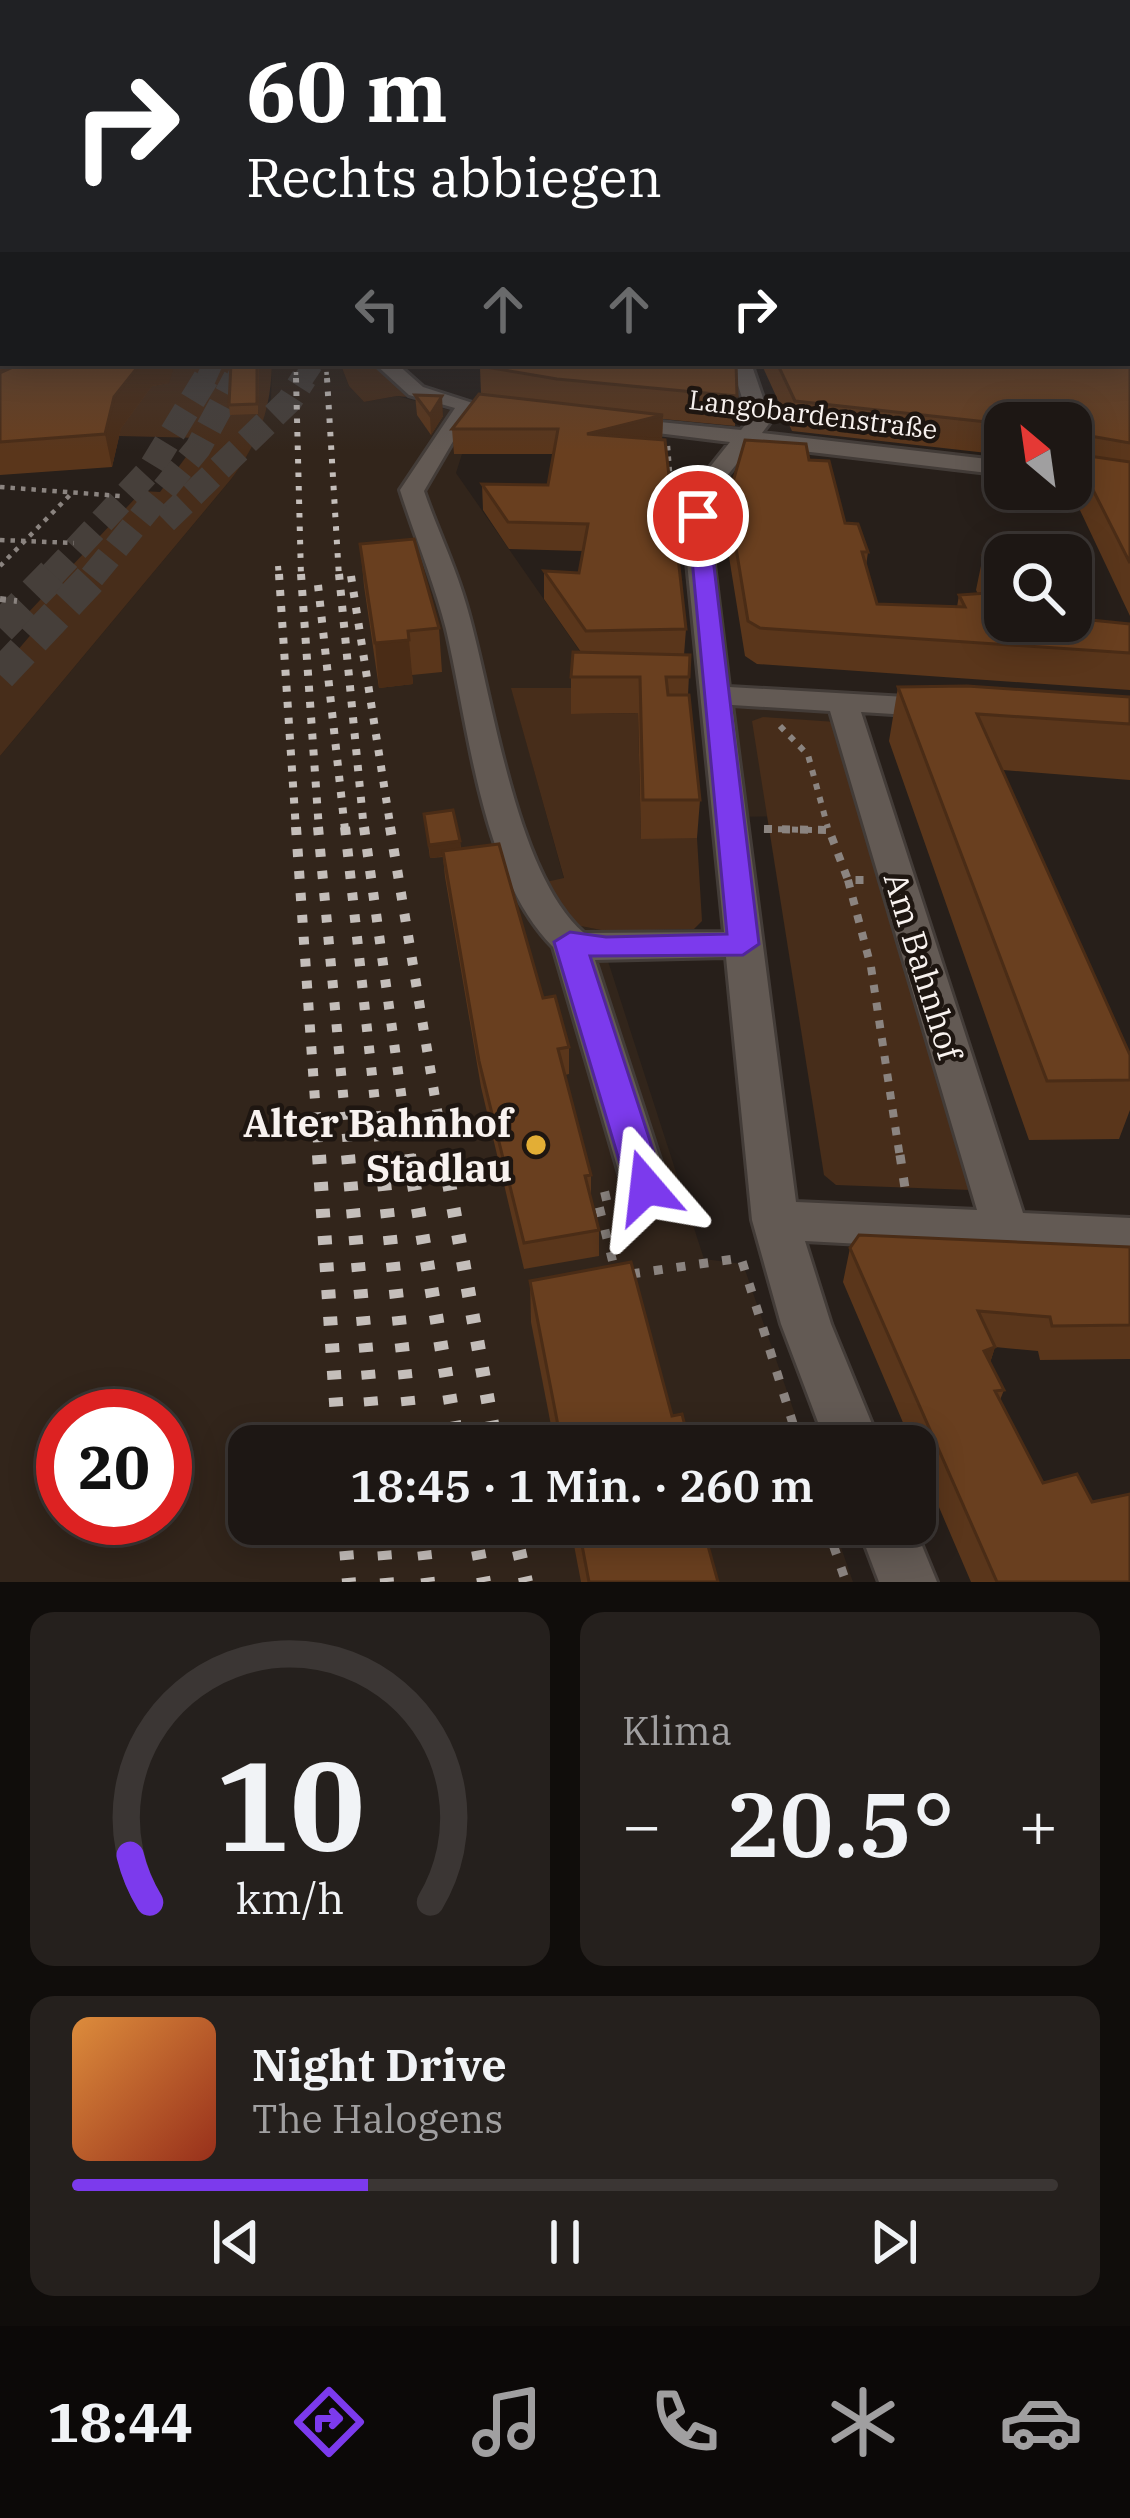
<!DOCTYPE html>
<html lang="de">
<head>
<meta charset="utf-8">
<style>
	:root { --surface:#1d1714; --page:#25201d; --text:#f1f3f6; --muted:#a09fa0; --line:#3b3634; --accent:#7c3aed }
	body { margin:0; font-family:"IBM Plex Serif",serif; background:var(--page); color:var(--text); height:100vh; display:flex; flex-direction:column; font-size:45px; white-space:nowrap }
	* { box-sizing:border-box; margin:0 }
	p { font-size:39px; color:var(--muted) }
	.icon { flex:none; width:66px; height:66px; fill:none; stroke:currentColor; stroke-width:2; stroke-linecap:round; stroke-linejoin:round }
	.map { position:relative; height:1582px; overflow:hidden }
	.sheet { display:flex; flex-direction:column; gap:30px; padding:30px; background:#100d0b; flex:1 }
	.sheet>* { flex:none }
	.guide { position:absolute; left:0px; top:0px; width:1131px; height:366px; box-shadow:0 6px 30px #0003,0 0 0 3px var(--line); background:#202124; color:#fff; overflow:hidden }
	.needle { width:78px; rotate:331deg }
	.controls { position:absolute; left:984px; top:402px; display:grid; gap:24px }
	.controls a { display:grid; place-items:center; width:108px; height:108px; border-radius:24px; background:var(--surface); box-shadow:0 6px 30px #0003,0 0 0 3px var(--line); font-size:60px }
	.speed { position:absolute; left:36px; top:1389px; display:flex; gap:24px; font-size:60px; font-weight:700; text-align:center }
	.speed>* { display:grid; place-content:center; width:156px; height:156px; border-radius:50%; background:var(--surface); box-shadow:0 6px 30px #0003,0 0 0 3px var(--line); line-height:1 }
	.speed .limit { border:18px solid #d22; background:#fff; color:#111 }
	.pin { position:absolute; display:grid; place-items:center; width:102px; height:102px; color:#fff; margin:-51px; border:6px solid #fff; border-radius:50%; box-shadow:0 3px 12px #0007 }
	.me { position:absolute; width:132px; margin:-66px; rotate:343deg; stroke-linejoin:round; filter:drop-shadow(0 0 9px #0008) }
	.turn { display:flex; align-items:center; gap:42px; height:252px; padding:0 48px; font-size:54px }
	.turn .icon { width:156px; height:156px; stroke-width:2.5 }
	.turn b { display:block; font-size:84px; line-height:102px }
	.lanes { display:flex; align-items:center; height:114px; padding:0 48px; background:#0003; justify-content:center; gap:60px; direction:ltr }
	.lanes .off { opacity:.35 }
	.big { font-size:90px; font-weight:600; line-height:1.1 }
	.sheet .tile { flex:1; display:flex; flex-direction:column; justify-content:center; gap:18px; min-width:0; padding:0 42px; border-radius:24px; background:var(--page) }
	.sheet .dial { align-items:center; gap:0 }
	.dial svg { height:312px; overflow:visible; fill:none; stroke:var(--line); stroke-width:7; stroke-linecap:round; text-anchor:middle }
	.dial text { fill:var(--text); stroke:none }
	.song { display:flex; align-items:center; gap:36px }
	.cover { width:144px; height:144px; border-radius:18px; background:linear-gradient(135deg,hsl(30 70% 55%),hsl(10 70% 35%)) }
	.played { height:12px; border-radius:6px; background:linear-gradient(90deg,var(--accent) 30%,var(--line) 30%) }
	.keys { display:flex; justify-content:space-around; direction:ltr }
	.heat { display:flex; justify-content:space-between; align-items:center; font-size:66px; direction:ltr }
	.sheet .tiles { flex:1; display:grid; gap:30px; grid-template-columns:1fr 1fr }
	.tile:last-child { grid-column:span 2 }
	.trip { position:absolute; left:228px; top:1425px; width:708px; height:120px; border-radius:24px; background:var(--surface); box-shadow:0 6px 30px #0003,0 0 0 3px var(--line); font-weight:600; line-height:120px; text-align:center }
	.tab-bar { display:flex; height:192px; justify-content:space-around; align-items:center; background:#0c0908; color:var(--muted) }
	.tab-bar .icon { width:84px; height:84px }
	.tab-bar .selected { color:var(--accent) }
	.tab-bar b { font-size:54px; color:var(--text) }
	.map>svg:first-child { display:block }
	.built { fill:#32251b; fill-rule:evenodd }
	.green { fill:#472d1a }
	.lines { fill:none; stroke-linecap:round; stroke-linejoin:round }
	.highway-tunnel-far2 { stroke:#463f3a; stroke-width:20; stroke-dasharray:20 9; stroke-linecap:butt }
	.highway-tunnel-far1 { stroke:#463f3a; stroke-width:26; stroke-dasharray:26 12; stroke-linecap:butt }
	.highway-tunnel { stroke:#463f3a; stroke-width:33; stroke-dasharray:33 16; stroke-linecap:butt }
	.minor-casing { stroke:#433c38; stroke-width:6 }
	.path-far3 { stroke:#8b8480; stroke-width:4.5; stroke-dasharray:4.5 6; stroke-linecap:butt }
	.path-far2 { stroke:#8b8480; stroke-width:6; stroke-dasharray:6 8; stroke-linecap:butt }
	.path-far1 { stroke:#8b8480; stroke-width:8; stroke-dasharray:8 10; stroke-linecap:butt }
	.path { stroke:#8b8480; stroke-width:9; stroke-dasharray:9 14; stroke-linecap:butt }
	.minor { fill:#635a54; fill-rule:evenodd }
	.rail-far4 { stroke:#c4beba; stroke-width:4.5; stroke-dasharray:3 6; stroke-linecap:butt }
	.rail-far3 { stroke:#c4beba; stroke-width:6; stroke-dasharray:4.5 9; stroke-linecap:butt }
	.rail-far2 { stroke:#c4beba; stroke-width:8; stroke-dasharray:6 10; stroke-linecap:butt }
	.rail-far1 { stroke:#c4beba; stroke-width:10; stroke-dasharray:8 14; stroke-linecap:butt }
	.rail { stroke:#c4beba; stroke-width:14; stroke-dasharray:9 18; stroke-linecap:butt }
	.wall { fill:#5a361b }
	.shaded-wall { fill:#4a2c16 }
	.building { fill:#693f1f; stroke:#4a2c16; stroke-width:3 }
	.route { fill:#7c3aed; stroke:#51269a; stroke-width:3 }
	.poi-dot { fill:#e3ae35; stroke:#1e1611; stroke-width:4.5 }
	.labels { text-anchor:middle; stroke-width:9; stroke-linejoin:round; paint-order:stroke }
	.far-street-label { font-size:27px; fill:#f8f2ef; stroke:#1e1611 }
	.street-label { font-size:33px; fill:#f8f2ef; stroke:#1e1611 }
	.near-poi-label { font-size:39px; font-weight:bold; fill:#f8f2ef; stroke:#1e1611; text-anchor:end }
</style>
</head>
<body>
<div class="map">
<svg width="1130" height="1582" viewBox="0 0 1130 1582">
	<rect width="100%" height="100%" fill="#271f1a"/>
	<g class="built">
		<path d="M272 363H340L349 386 364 402 397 396 460 413 468 435 456 473 584 657V688L512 689 564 879 547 882 570 924 606 931 607 958 704 1259 743 1264 806 1446H249V1524H833L853 1582H0V756L232 478 271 399ZM63 1416H165V1518H63Z"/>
		<path d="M716 695 842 701 876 815 729 817Z"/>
	</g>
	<g class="green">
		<path d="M88 363H272C271 410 259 441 232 478L0 756V671L45 618 26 615 142 491 160 492 200 438 0 433V406Z"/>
		<path d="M340 363H378L393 383 427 399 397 396 364 402 349 386Z"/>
		<path d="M511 688H573L572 714 638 713 641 838H697L702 921 694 929 606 931 570 924 546 882 564 878Z"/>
		<path d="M763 717 836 722 971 1190 836 1185 824 1175 752 721Z"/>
	</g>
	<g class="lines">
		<g class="highway-tunnel-far2">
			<path d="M205 381 213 363"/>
			<path d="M235 381 243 363"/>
			<path d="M302 381 314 363"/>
		</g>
		<g class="highway-tunnel-far1">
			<path d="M165 521 290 400 304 378"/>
			<path d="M50 577 150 470 206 378"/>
			<path d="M92 577 198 448 236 378"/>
		</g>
		<g class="highway-tunnel">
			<path d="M0 628 53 574"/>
			<path d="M0 675 95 574"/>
		</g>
		<g class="minor-casing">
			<g id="minor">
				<rect x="0" y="328" width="3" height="12"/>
				<path d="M374 363H396L423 387 482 406 462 426 424 491C437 529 455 565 466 604 493 694 514 873 584 933L724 932 684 532 698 482 730 442 617 428 609 427V417L741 430 749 420 731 363H751L771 421 762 433 1005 461V475L752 445 722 482 710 532 729 687 941 699 956 708 941 717 861 712 1023 1213 1130 1218V1258L805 1241 831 1324 881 1446H827L781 1324 752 1220 726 957 595 960 669 1187 662 1200 646 1206 630 1200 623 1187 553 947C481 875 469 726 446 629 434 582 415 537 400 490L455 408 409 395ZM732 705 830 711 977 1210 796 1202Z"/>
				<path d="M857 1524H913L937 1582H879Z"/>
			</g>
		</g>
		<g class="path-far3">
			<path d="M668 446 671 485 677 494"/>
			<path d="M0 487 120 496"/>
			<path d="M0 540 74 543"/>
			<path d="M0 566 71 494"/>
		</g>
		<g class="path-far2">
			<path d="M0 599 17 601"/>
			<path d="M780 726 808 755 828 828"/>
			<path d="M764 829 818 830"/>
		</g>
		<g class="path-far1">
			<path d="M764 829 829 830 848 880H865"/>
			<path d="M848 880 871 967 900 1158"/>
		</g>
		<g class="path">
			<path d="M900 1155 905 1188"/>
			<path d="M610 1195 597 1198 615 1271"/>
			<path d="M631 1274 741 1258 800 1446"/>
			<path d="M826 1524 846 1582"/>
		</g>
		<use href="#minor" class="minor"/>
		<g class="rail-far4">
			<path d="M296 363V381"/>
			<path d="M326 363 327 381"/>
		</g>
		<g class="rail-far3">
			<path d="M296 378 301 577"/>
			<path d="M327 378 339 577"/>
			<path d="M278 566 279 577"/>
		</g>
		<g class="rail-far2">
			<path d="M279 574 296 830"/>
			<path d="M301 574 319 830"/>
			<path d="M339 574 364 830"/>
			<path d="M351 576 391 830"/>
			<path d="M318 585 345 830"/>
		</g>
		<g class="rail-far1">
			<path d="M296 827 319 1158"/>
			<path d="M318 827 349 1158"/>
			<path d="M345 827 381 1158"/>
			<path d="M364 827 410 1158"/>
			<path d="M390 827 445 1158"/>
		</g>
		<g class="rail">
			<path d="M319 1155 339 1446"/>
			<path d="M348 1155 375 1446"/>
			<path d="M381 1155 413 1446"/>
			<path d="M409 1155 458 1446"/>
			<path d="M444 1155 496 1446"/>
			<path d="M344 1524 349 1582"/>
			<path d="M382 1524 387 1582"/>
			<path d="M421 1524 428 1582"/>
			<path d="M473 1524 484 1582"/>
			<path d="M513 1524 526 1582"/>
		</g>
	</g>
	<g class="wall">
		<path d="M1128 229H1130V616L1078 506H1066L1057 489H1071V423H1005V455L792 431 761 363H1128Z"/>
		<path d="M0 341 18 365 169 383 152 386 121 428 112 467 0 475Z"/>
		<path d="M259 363 258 414 230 415 229 405Z"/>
		<path d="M416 363H736L735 426 663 419 662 440 686 629 684 655H690L688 695 700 800 697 838 641 839 638 713 571 714V677L581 652 544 599V571L579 573 583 551 509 549 483 510 482 484 548 485 553 454H454L452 429 481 394 480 368 419 369Z"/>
		<path d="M415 395 443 416 431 435 417 415Z"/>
		<path d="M809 460 845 523 868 552 866 566 877 604 957 607 959 595 978 594 976 590 983 556H1005V621L1130 624V690L757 664 745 656 725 532 728 499Z"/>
		<path d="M360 544 439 628 442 672 412 675 413 684 379 688 364 586Z"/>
		<path d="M898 687 1130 697V780L1003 770 1130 1055V1110L1119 1139 1029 1140 889 741Z"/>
		<path d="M424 814 460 841 461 849 569 1047V1074L565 1075 591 1175V1197L599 1230V1256L524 1269 481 1087 445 877 443 857 430 858Z"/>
		<path d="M1130 1247V1359L1040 1360 1038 1351 995 1347 990 1363 1004 1390 1000 1400 1043 1483 1130 1582H971L915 1451V1446H913L843 1282 850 1248Z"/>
		<path d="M530 1281 672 1416 690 1446H555L531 1322Z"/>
		<path d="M570 1524H702L717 1582H581Z"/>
	</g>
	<g class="shaded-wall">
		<path d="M3 351V363H18L21 375 0 387V353Z"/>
		<path d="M141 363H175L169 383 152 386 121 428 112 467 105 434 114 397Z"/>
		<path d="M442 396 443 416 431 435 430 415Z"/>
		<path d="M663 415 662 440 587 434Z"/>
		<path d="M409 640 413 684 379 688 375 643Z"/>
		<path d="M460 841 461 854 430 858 429 845Z"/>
		<path d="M995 1347 984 1381V1351Z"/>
	</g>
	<g class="building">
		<rect x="1128" y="229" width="2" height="112"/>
		<path d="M1128 361H1130V443L1079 434 1075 454 1130 462V563L1085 474H1073L1071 470V423L1005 424 795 401 777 363H1128Z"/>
		<path d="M22 363H141L114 397 105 434 0 442V373Z"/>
		<path d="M231 363H257V404L229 405Z"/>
		<path d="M480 363H736L737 396 557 379 480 366Z"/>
		<path d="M479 394 663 415 587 434 665 440 686 629 586 631 544 571 579 573 588 524 508 522 482 484 548 485 558 429H452Z"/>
		<path d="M415 395 442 396 430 415Z"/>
		<path d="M745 440 806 444 809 460 829 461 845 523 858 524 868 552H862L877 604 965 607 959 595 1002 592 983 556H1005V621H1071V618L1130 624V653L760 628 748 621 728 499Z"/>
		<path d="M414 539 439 628 408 631 409 640 375 643 360 544Z"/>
		<path d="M573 652 690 655 689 677H666L668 695H689L700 800H643L640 677H571Z"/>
		<path d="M967 686 1130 697V724L977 714 1130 1055V1080L1047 1081 898 687Z"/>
		<path d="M453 810 460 841 429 845 424 814Z"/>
		<path d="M499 844 543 998 555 996 569 1047 558 1049 591 1175 585 1176 599 1230 524 1243 479 1061 443 851Z"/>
		<path d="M859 1235 1130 1247V1325L1052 1326 1050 1317 978 1311 995 1347 984 1351 1004 1390 995 1391 1043 1483 1077 1474 1092 1502 1130 1494V1582H997L850 1248Z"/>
		<path d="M631 1262 672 1416 682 1414 690 1446H562L530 1281Z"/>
		<path d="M578 1524H702L718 1582H589Z"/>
	</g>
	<linearGradient id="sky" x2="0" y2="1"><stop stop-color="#15110e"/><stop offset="0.51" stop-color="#414249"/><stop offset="1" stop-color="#414249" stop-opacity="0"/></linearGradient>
	<rect width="1130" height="451" fill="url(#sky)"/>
	<path class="route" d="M698 510 708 516 759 944 743 955 590 956 665 1187 659 1198 646 1203 633 1198 627 1187 554 942 570 932 606 937 727 934 688 516Z"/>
	<circle class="poi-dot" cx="536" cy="1145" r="12"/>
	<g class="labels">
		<g class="far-street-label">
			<text transform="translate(813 415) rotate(7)" y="9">Langobardenstraße</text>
		</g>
		<g class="street-label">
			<text transform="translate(923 966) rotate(73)" y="12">Am Bahnhof</text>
		</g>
		<g class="near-poi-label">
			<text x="512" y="1137">Alter Bahnhof<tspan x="512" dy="45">Stadlau</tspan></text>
		</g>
	</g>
</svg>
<div class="controls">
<a><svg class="needle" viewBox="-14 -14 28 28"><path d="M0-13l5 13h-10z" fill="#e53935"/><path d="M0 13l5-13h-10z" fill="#a09fa0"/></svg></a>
<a><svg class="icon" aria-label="search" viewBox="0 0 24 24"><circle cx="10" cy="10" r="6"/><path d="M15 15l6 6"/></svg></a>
</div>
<div class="speed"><div class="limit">20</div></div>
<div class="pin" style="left:698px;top:516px;background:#d93025"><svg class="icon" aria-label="arrive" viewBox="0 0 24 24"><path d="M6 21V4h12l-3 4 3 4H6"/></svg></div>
<svg class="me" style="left:646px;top:1187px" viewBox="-20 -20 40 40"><path d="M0-17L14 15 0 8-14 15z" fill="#7c3aed" stroke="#fff" stroke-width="4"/></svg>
<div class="trip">18:45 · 1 Min. · 260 m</div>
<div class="guide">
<div class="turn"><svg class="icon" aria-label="right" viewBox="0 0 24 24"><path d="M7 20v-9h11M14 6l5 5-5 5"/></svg><div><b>60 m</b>Rechts abbiegen</div></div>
<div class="lanes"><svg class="icon off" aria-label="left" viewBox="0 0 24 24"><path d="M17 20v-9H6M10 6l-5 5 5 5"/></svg><svg class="icon off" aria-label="ahead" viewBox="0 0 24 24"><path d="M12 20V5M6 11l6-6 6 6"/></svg><svg class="icon off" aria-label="ahead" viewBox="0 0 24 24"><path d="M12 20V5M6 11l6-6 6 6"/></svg><svg class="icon" aria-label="right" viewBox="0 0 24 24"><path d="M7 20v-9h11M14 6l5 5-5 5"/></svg></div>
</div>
</div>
<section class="sheet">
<div class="tiles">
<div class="tile dial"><svg viewBox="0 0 100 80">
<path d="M14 69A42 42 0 1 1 86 69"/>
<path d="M14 69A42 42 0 0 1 9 57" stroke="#7c3aed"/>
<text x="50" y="56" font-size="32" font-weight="700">10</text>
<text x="50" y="72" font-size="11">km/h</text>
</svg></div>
<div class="tile"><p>Klima</p>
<div class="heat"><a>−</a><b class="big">20.5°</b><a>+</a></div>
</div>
<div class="tile">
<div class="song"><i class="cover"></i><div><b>Night Drive</b><p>The Halogens</p></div></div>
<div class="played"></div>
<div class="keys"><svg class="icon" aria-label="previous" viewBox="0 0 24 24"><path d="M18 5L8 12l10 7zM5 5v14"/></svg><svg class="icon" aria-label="pause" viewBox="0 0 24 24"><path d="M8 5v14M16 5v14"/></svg><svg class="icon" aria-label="next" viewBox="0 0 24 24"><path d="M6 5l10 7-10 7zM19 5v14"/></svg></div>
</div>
</div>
</section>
<nav class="tab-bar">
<b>18:44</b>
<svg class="icon selected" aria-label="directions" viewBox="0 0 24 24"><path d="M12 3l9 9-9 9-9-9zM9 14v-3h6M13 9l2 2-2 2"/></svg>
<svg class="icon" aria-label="music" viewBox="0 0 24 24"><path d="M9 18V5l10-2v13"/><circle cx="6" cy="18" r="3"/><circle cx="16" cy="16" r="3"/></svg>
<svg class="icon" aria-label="phone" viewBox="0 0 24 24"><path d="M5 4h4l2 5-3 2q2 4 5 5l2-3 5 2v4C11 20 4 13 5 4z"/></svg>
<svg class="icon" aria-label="climate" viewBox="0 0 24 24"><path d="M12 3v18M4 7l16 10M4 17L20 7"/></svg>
<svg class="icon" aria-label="car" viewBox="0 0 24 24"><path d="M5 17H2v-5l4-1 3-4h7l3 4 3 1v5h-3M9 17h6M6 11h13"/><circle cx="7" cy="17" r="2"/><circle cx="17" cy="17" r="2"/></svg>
</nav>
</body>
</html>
